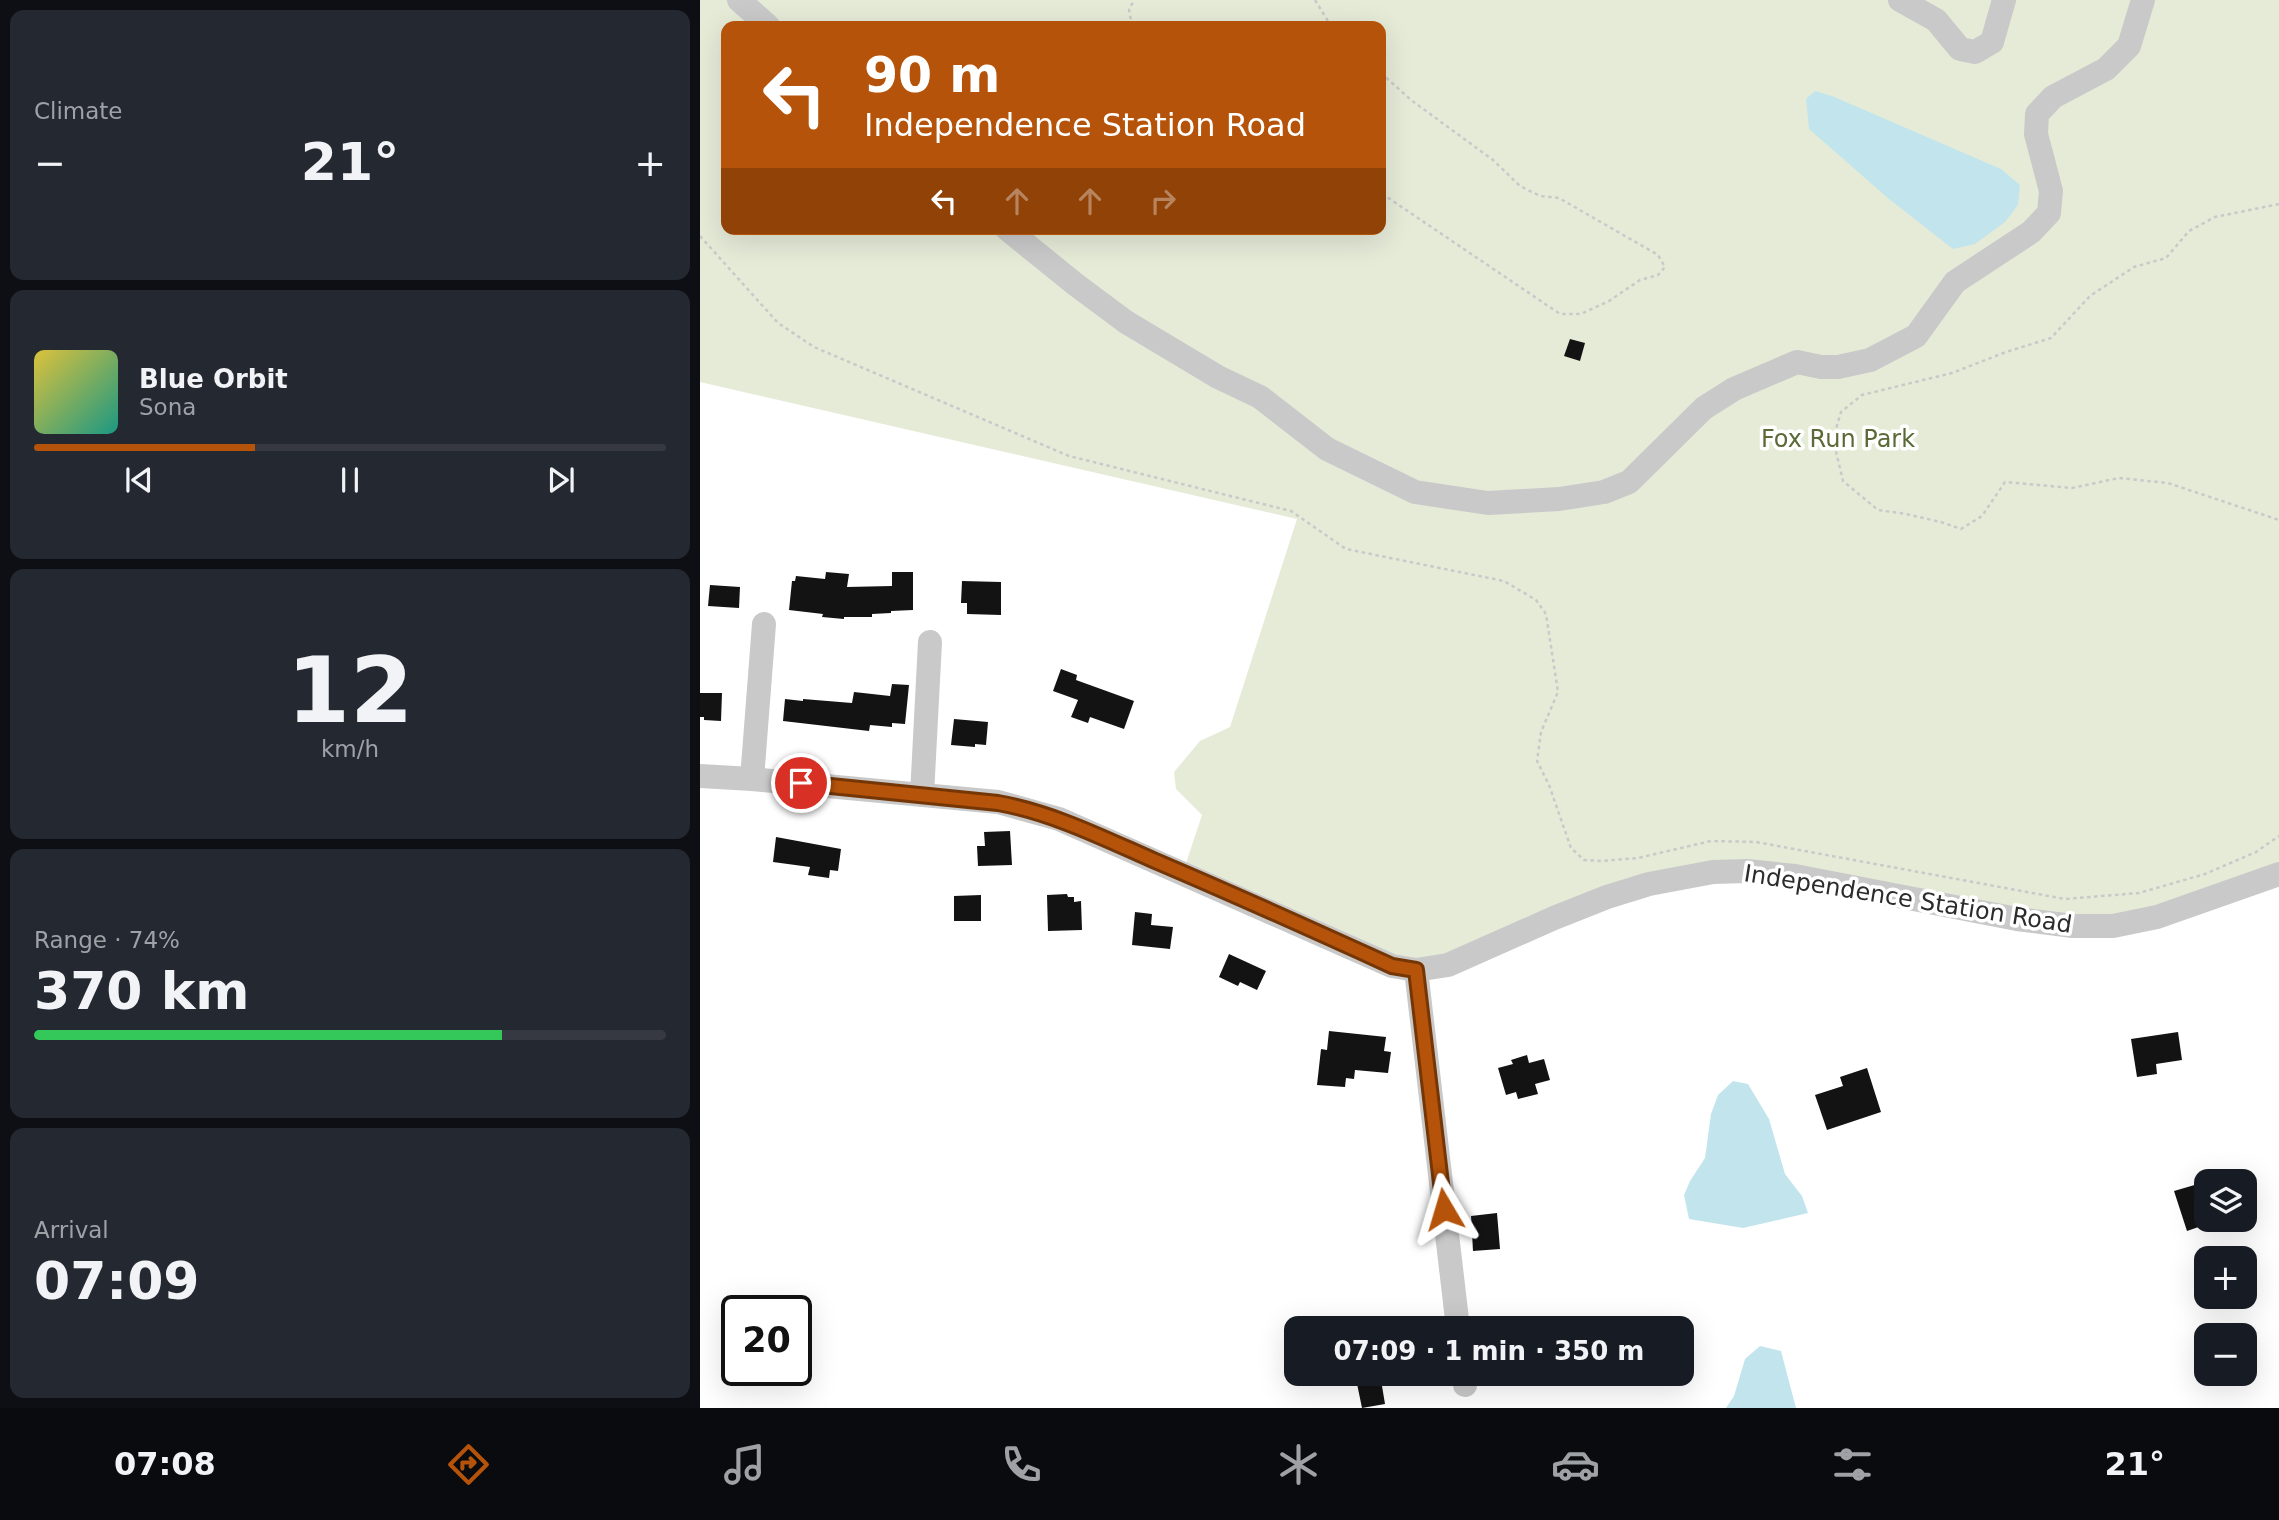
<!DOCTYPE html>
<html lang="en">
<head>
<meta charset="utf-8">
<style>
	:root { --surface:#171b24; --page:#242831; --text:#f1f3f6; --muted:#9ea1a6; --line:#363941; --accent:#b45309 }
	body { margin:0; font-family:"DejaVu Sans",sans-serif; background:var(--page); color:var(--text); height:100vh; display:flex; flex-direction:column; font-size:26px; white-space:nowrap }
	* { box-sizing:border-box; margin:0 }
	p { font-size:23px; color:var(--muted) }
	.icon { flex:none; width:38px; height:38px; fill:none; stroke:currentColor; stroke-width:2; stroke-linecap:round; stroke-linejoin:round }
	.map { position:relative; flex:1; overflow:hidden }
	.details { display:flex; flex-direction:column; gap:10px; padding:10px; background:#0d0f14; width:700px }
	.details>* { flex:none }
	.top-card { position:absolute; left:21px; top:21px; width:665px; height:214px; border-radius:14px; box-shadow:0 7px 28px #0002; background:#b45309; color:#fff; overflow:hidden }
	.buttons { position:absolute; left:1494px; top:1169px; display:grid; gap:14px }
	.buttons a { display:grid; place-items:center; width:63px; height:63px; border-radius:14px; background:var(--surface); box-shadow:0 7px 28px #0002; font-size:35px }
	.speed { position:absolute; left:21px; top:1295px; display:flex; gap:14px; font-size:35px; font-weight:700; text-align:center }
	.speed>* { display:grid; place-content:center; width:91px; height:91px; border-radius:50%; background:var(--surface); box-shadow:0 7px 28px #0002; line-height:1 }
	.speed .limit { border:4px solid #111; border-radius:10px; background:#fff; color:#111 }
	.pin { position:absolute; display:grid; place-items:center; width:60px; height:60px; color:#fff; margin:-30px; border:4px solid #fff; border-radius:50%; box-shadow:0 2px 7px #0007 }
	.me { position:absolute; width:77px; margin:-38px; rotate:353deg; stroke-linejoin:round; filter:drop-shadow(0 0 5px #0008) }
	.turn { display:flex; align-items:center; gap:24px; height:147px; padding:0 28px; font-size:32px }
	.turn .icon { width:91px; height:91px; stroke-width:2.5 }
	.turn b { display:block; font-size:49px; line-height:60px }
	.lanes { display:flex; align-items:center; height:66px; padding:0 28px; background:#0003; justify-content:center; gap:35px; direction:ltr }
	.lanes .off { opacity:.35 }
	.big { font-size:52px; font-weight:600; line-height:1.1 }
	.details .widget { flex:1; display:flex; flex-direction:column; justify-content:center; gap:10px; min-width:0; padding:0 24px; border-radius:14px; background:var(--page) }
	.details .dial { align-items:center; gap:0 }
	.dial b { font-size:91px; line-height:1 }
	.song { display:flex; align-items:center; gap:21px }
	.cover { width:84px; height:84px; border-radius:10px; background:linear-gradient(135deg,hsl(50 70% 55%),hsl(170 70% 35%)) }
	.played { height:7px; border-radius:4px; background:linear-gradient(90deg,var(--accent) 35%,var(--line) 35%) }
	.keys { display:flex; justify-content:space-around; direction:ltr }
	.heat { display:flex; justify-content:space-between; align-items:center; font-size:38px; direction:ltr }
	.charge { height:10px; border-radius:5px; background:linear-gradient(90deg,#34c759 74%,var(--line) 0) }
	.trip { position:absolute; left:584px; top:1316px; width:410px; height:70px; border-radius:14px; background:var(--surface); box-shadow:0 7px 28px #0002; font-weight:600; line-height:70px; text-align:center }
	.dock { display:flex; height:112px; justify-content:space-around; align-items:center; background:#090b0e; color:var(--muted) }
	.dock .icon { width:49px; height:49px }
	.dock .selected { color:var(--accent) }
	.dock b { font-size:32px; color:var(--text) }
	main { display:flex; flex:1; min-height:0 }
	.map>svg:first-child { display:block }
	.green { fill:#e6ebd8; fill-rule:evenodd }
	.water { fill:#c2e5ed }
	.building { fill:#131313 }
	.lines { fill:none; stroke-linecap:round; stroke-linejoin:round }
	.path { stroke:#c9c9c9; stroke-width:2.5; stroke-dasharray:3.5 3.5; stroke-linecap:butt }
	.minor { stroke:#c9c9c9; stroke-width:24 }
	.route-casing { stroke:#753606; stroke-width:18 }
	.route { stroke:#b45309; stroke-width:12 }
	.labels { text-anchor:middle; stroke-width:7; stroke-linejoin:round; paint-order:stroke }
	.park-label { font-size:24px; fill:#5a6a37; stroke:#fff }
	.street-label { font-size:24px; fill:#2c2c2c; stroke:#fff }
</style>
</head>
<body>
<main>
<section class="details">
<div class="widget"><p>Climate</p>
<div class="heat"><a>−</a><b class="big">21°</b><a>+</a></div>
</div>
<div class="widget">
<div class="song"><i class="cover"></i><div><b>Blue Orbit</b><p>Sona</p></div></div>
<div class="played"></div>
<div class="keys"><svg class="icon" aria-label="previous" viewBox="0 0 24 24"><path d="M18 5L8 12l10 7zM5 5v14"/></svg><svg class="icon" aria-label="pause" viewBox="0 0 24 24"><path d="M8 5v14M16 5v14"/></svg><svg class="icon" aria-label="next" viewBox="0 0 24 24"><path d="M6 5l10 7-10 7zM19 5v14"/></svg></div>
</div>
<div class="widget dial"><b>12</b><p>km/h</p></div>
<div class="widget"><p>Range · 74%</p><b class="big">370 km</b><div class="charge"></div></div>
<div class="widget"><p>Arrival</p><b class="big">07:09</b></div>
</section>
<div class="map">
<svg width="1579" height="1408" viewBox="0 0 1579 1408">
	<rect width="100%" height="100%" fill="#fff"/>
	<path class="green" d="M0 0H1579V874L1413 926 1013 872 716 970 483 872 502 815 476 789 474 772 500 741 530 727 597 519 0 382ZM26 26H681V229H26Z"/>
	<g class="water">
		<path d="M1115 91 1132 96 1301 169 1320 185 1318 205 1305 222 1275 244 1253 249 1189 199 1109 129 1106 99Z"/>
		<path d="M1033 1081 1048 1084 1069 1119 1085 1174 1102 1196 1108 1213 1043 1228 989 1219 984 1195 990 1181 1005 1158 1011 1114 1018 1095Z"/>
		<path d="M1060 1346 1081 1351 1096 1408H1026L1034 1396 1045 1359Z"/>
	</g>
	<g class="building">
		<path d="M870 339 885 343 880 361 864 356Z"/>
		<path d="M126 572 149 574 147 587 192 586V572H213V610L191 611V613L172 614V617H144V619L122 617 123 614 89 610 92 581H95L96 576 125 579Z"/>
		<path d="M262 581 301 582V615L267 614V603H261Z"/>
		<path d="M10 585 40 587 39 608 8 606Z"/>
		<path d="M361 669 377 675 376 680 434 701 424 729 390 717 388 723 371 717 378 700 353 691Z"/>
		<path d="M192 684 209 685 205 724 192 723V727L170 725 169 731 83 721 85 699 103 701V699L152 703 154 692 190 696Z"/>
		<path d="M0 693H22L21 721 4 720V717H0Z"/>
		<path d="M254 719 288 722 286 745 275 744V747L251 745Z"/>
		<path d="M310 831 312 865 278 866 277 846H285L284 832Z"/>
		<path d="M76 837 141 849 138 871 130 870 129 878 108 875 110 867 73 862Z"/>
		<path d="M367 894 368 897H374V902L381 901 382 930 348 931 347 895Z"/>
		<path d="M281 895V921H254V896Z"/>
		<path d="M435 912 452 914 451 925 473 927 470 949 432 945Z"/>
		<path d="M529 954 566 971 557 990 540 982 538 986 519 977Z"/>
		<path d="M629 1031 686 1037 684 1051 691 1052 688 1073 655 1070 654 1079 646 1078 645 1087 617 1085 621 1049 627 1050Z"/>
		<path d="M1478 1032 1482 1060 1456 1064 1457 1074 1437 1077 1431 1039Z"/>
		<path d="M827 1055 829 1063 844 1059 850 1080 835 1084 838 1094 818 1099 816 1092 806 1095 798 1068 813 1064 811 1060Z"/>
		<path d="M1167 1068 1181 1112 1127 1130 1115 1095 1143 1086 1140 1077Z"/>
		<path d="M1498 1184 1507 1220 1510 1223 1487 1231 1474 1191Z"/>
		<path d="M797 1213 800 1249 773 1251 771 1216Z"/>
		<path d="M655 1374H680L685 1404 662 1408Z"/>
	</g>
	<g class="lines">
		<g class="path">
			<path d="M615 0 631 26"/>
			<path d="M432 26 429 10 434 0"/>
			<path d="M681 73 711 100 793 160 820 186 840 196 859 198 958 255 965 267 958 275 940 280 909 301 881 314H860L681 193"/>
			<path d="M1579 204 1515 217 1489 231 1466 258 1434 267 1390 296 1351 338 1306 352 1252 373 1162 395 1141 412 1133 439 1143 481 1178 510 1206 514 1241 522 1261 529 1282 516 1305 482 1372 488 1419 478 1468 483 1579 520"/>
			<path d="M0 236 78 323 114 347 369 456 591 511 646 549 804 581 836 600 846 614 858 692 841 732 837 761 849 785 871 848 884 860 901 861 938 858 1011 841 1056 842 1365 899 1439 893 1505 874 1556 852 1579 836"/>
		</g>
		<g class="minor">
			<path d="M39 0 68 26"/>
			<path d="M1200 0 1236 20 1260 49 1275 52 1292 42 1304 0"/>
			<path d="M307 229 375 284 426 322 518 377 560 397 627 449 715 492 788 503 859 499 904 492 929 482 1004 408 1034 389 1097 362 1121 367H1138L1170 360 1216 336 1255 282 1331 232 1349 213 1351 191 1336 134 1337 114 1353 97 1406 69 1429 46 1443 0"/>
			<path d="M0 776 52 779 298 802 359 819 692 966 716 970 748 965 854 918 907 897 949 884 1013 872 1047 871 1095 876 1317 919 1373 926H1413L1457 917 1579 874"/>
			<path d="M52 779 64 624"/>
			<path d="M222 795 230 642"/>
			<path d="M716 970 758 1328"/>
			<path d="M764 1374 765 1385"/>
		</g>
	</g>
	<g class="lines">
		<g class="route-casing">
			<path id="route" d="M101 783 298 803C353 813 403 838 453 860 533 894 613 930 692 966L716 970 744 1209"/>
		</g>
		<use href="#route" class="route"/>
	</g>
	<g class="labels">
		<g class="park-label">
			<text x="1138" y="447">Fox Run Park</text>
		</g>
		<g class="street-label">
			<text transform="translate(1208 899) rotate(9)" y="8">Independence Station Road</text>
		</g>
	</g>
</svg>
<div class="buttons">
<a><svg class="icon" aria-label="layers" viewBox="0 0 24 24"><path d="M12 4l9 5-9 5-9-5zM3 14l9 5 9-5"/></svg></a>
<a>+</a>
<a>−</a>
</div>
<div class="speed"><div class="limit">20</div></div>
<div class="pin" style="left:101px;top:783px;background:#d93025"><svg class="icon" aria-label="arrive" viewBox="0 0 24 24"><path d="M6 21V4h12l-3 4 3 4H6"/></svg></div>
<svg class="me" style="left:744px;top:1209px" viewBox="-20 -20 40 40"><path d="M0-17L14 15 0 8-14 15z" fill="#b45309" stroke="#fff" stroke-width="4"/></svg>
<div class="trip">07:09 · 1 min · 350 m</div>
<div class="top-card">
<div class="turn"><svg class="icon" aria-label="left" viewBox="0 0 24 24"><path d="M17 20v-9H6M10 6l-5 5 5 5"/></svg><div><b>90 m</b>Independence Station Road</div></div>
<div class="lanes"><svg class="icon" aria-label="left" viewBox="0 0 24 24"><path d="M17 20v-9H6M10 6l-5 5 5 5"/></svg><svg class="icon off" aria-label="ahead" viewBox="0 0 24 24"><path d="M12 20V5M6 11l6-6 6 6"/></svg><svg class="icon off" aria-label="ahead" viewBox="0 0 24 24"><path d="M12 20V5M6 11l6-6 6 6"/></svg><svg class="icon off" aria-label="right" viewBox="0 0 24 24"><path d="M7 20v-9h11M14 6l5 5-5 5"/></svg></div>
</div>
</div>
</main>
<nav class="dock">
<b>07:08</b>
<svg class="icon selected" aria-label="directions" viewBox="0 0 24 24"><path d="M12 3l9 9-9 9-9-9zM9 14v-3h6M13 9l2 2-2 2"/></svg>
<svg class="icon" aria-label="music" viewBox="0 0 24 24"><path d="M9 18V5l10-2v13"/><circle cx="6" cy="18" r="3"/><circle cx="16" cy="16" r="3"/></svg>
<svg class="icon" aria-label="phone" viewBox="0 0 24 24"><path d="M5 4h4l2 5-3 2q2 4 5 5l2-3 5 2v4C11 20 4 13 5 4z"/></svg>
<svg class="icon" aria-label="climate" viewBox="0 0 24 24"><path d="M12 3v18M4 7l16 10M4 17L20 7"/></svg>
<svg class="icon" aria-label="car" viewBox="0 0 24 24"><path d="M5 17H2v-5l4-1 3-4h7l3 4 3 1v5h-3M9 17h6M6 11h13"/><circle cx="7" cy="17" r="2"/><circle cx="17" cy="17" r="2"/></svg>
<svg class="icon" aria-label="filters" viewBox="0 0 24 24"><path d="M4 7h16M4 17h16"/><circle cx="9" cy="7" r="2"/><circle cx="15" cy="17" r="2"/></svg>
<b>21°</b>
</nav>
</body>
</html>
